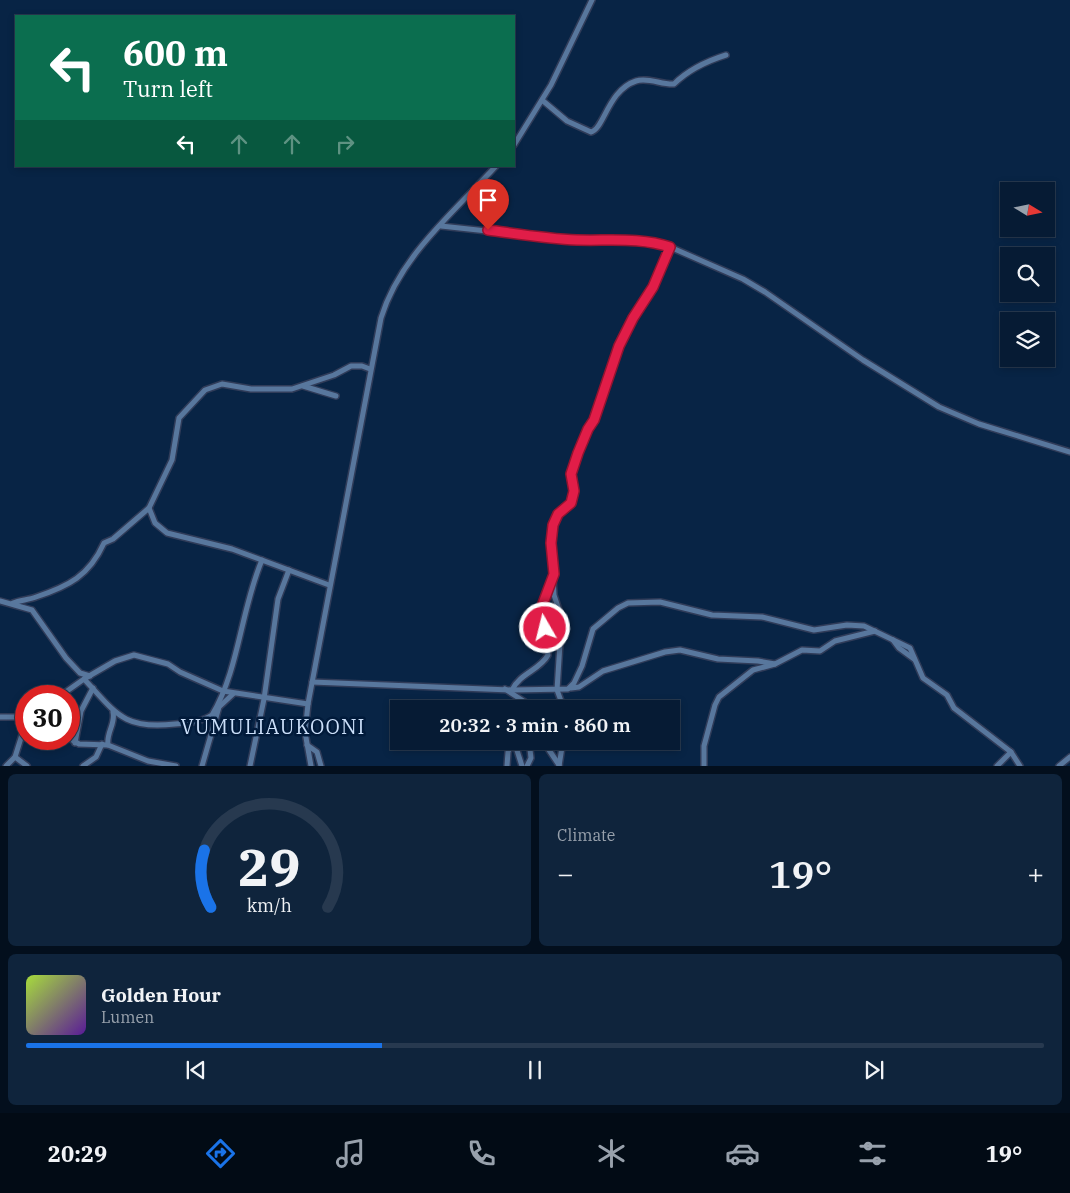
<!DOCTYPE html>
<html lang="en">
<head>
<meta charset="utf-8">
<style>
	:root { --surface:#061b34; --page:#0f243c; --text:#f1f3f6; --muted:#98a1ac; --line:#27394f; --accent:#1a73e8 }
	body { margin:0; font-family:"IBM Plex Serif",serif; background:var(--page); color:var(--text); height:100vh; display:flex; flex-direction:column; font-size:19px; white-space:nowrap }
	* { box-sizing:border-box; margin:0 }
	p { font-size:16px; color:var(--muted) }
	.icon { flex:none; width:28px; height:28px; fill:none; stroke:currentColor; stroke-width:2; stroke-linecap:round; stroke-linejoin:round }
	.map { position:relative; height:766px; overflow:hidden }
	.sheet { display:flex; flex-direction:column; gap:8px; padding:8px; background:#030f1d; flex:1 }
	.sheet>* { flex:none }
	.hud { position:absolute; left:15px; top:15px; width:500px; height:152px; border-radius:0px; box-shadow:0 2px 8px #0003,0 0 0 1px var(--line); background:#0b6e4f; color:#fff; overflow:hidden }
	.needle { width:32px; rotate:100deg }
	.buttons { position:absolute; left:1000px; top:182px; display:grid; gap:10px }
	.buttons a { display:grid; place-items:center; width:55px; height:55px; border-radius:0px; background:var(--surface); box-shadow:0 2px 8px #0003,0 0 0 1px var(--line); font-size:25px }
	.speed { position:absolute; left:15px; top:685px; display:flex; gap:10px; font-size:25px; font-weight:700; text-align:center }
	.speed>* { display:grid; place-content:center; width:65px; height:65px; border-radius:50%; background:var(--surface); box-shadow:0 2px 8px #0003,0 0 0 1px var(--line); line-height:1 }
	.speed .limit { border:8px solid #d22; background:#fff; color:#111 }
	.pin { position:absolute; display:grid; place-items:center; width:42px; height:42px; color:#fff; margin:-51px -21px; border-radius:50% 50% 50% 0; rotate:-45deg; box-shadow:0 0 5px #0007 }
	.pin .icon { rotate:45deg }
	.me { position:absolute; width:55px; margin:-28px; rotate:352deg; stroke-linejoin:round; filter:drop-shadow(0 0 4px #0008) }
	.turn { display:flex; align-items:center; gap:18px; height:105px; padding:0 25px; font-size:22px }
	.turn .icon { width:65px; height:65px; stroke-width:2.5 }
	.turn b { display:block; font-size:35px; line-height:42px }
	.lanes { display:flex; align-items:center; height:48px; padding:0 25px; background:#0003; justify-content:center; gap:25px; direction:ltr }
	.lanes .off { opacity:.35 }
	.big { font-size:38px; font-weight:600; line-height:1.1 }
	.sheet .card { flex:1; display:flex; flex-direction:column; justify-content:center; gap:8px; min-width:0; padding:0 18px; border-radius:8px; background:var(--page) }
	.sheet .dial { align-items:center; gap:0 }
	.dial svg { height:130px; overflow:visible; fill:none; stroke:var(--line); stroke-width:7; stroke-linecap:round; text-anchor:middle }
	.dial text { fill:var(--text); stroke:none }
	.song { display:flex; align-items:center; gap:15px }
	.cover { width:60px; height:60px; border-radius:8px; background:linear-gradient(135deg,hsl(80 70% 55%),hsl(270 70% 35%)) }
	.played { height:5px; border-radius:2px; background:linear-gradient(90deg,var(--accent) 35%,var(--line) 35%) }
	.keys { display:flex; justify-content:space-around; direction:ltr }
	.heat { display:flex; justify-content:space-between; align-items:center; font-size:28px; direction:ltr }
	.sheet .tiles { flex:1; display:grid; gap:8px; grid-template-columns:1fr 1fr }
	.card:last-child { grid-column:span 2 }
	.trip { position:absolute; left:390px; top:700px; width:290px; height:50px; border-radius:0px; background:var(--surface); box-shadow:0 2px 8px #0003,0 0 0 1px var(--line); font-weight:600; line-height:50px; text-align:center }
	.dock { display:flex; height:80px; justify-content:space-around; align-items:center; background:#020b15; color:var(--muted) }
	.dock .icon { width:35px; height:35px }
	.dock .current { color:var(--accent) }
	.dock b { font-size:22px; color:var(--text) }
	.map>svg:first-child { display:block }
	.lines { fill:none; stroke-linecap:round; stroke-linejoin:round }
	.minor-casing { stroke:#303c59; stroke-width:8 }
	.minor { stroke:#58779d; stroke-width:5 }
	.route-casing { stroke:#92132f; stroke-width:12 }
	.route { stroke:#e11d48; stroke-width:9 }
	.labels { text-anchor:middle; stroke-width:5; stroke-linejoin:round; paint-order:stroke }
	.quarter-label { font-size:20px; letter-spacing:1px; fill:#cbdff9; stroke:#011a3a }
</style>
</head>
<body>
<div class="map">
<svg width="1070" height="766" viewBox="0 0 1070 766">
	<rect width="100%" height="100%" fill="#082445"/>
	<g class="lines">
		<g class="minor-casing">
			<g id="minor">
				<path d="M542 100 567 121 591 132C604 129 608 90 636 81 648 77 662 85 674 84 688 70 707 61 726 55"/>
				<path d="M514 145 551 85 592 0"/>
				<path d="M441 226 561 239 649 241 670 247 743 279 765 292 863 360 939 407 979 424 1070 452"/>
				<path d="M303 386 336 396"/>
				<path d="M329 585 232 549 167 533 155 523 149 508 172 460 179 418 205 390 222 384 251 389H292L334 375 351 366H362L370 369"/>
				<path d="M0 601 32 610 66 658 80 673 90 676"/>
				<path d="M13 603C20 600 28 600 36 597 69 586 89 576 104 543L113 539 149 508"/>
				<path d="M893 640 899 648 914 659"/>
				<path d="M84 679C116 713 123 730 175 724 188 723 201 722 212 715 239 670 241 609 262 560"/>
				<path d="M312 682 512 690 568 689 574 683 582 666 593 629 618 608 628 603 660 602 712 615 762 617 814 630 847 625 864 626 910 648 923 678 947 695 954 708 1011 752 1020 766"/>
				<path d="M571 688 579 687 603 671 665 652 680 650 718 659 758 661 775 664 802 650 820 651 835 641 875 631"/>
				<path d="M505 689 525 702 527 709"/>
				<path d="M512 690C520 673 540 670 548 655L545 628 539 614 552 582"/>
				<path d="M60 696 84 679 115 661 134 655 168 664 180 672 223 691 308 704"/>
				<path d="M564 709 557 690 561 628 559 610 554 595 551 543 553 525 558 514 571 503 574 491 571 474 580 447 600 405 616 353 633 318 653 287 670 247"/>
				<path d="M113 712C116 723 106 733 108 745L148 761 176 766"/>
				<path d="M0 717H26"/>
				<path d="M69 738 79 744 108 745"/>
				<path d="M514 741 522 766"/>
				<path d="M543 741 559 765"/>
				<path d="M75 743 81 711 93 688"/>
				<path d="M307 745 317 752 321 766"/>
				<path d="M15 757 27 766"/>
				<path d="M6 766 15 757 26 722"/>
				<path d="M83 766 96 757 102 744"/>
				<path d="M202 766 219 707 233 694"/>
				<path d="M250 766 264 699 278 599 289 570"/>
				<path d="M311 766 305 732 308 704 381 318C400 256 453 213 496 166"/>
				<path d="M507 766 508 752 513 741"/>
				<path d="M527 766 531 758 529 741"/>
				<path d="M559 766 563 741"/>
				<path d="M704 766V746L715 705 719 697 753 670 775 664"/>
				<path d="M997 766 1011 752"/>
				<path d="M1059 766 1070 757"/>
			</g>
		</g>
		<use href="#minor" class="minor"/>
	</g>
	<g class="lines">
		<g class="route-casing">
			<path id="route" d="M488 230C518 234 548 239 577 240 609 241 640 237 670 247L653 287 633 318 619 346 594 420 588 429 578 453 571 474 574 491 571 503 558 514 553 525 551 543 554 574 539 614 545 628"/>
		</g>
		<use href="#route" class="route"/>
	</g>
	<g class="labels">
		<g class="quarter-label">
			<text x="273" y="734">VUMULIAUKOONI</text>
		</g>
	</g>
</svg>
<div class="buttons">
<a><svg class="needle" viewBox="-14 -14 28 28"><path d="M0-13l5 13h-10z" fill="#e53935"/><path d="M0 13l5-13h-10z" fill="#98a1ac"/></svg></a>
<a><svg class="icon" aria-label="search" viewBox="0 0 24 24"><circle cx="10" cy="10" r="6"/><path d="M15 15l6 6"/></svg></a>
<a><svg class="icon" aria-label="layers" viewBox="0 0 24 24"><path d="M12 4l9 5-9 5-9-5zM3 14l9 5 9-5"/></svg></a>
</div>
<div class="speed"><div class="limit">30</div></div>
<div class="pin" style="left:488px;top:230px;background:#d93025"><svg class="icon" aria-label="arrive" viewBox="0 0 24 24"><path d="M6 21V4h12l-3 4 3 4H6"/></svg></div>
<svg class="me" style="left:545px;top:628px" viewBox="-20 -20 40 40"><circle r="17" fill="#e11d48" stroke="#fff" stroke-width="3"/><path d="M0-11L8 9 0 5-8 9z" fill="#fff"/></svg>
<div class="trip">20:32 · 3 min · 860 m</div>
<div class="hud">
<div class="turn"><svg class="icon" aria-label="left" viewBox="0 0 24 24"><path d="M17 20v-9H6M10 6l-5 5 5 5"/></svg><div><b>600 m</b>Turn left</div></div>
<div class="lanes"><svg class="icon" aria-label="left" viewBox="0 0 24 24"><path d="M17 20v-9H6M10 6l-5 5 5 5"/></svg><svg class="icon off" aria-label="ahead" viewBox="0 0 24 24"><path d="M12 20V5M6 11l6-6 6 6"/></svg><svg class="icon off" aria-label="ahead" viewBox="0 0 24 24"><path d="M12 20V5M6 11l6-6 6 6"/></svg><svg class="icon off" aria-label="right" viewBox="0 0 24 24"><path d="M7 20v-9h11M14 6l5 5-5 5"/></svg></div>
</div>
</div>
<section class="sheet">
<div class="tiles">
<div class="card dial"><svg viewBox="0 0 100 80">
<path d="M14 69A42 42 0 1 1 86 69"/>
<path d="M14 69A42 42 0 0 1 10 34" stroke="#1a73e8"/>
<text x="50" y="56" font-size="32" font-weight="700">29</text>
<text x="50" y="72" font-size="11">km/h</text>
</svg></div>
<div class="card"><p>Climate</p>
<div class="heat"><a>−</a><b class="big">19°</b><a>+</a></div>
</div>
<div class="card">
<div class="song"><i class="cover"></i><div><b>Golden Hour</b><p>Lumen</p></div></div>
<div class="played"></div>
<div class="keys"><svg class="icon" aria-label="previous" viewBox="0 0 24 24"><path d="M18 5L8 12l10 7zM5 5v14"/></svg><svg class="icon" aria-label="pause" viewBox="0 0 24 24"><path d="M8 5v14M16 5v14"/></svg><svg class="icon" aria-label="next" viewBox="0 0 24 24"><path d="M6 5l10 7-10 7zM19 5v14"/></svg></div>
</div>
</div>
</section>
<nav class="dock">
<b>20:29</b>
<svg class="icon current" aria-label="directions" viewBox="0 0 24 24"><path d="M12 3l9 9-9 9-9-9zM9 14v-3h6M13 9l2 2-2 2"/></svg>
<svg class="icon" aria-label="music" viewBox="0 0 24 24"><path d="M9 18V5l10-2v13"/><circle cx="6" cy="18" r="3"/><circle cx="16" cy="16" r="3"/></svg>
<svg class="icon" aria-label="phone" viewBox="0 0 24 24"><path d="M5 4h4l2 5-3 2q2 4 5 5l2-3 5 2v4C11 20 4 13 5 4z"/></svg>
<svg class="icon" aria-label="climate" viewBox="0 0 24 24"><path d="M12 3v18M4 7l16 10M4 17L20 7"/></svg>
<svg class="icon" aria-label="car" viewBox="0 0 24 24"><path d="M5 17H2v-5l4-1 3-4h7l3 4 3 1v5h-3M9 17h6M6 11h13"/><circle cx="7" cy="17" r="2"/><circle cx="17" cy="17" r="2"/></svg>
<svg class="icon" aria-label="filters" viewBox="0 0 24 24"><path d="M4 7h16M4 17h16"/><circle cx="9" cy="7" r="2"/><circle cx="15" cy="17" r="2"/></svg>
<b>19°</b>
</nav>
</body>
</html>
